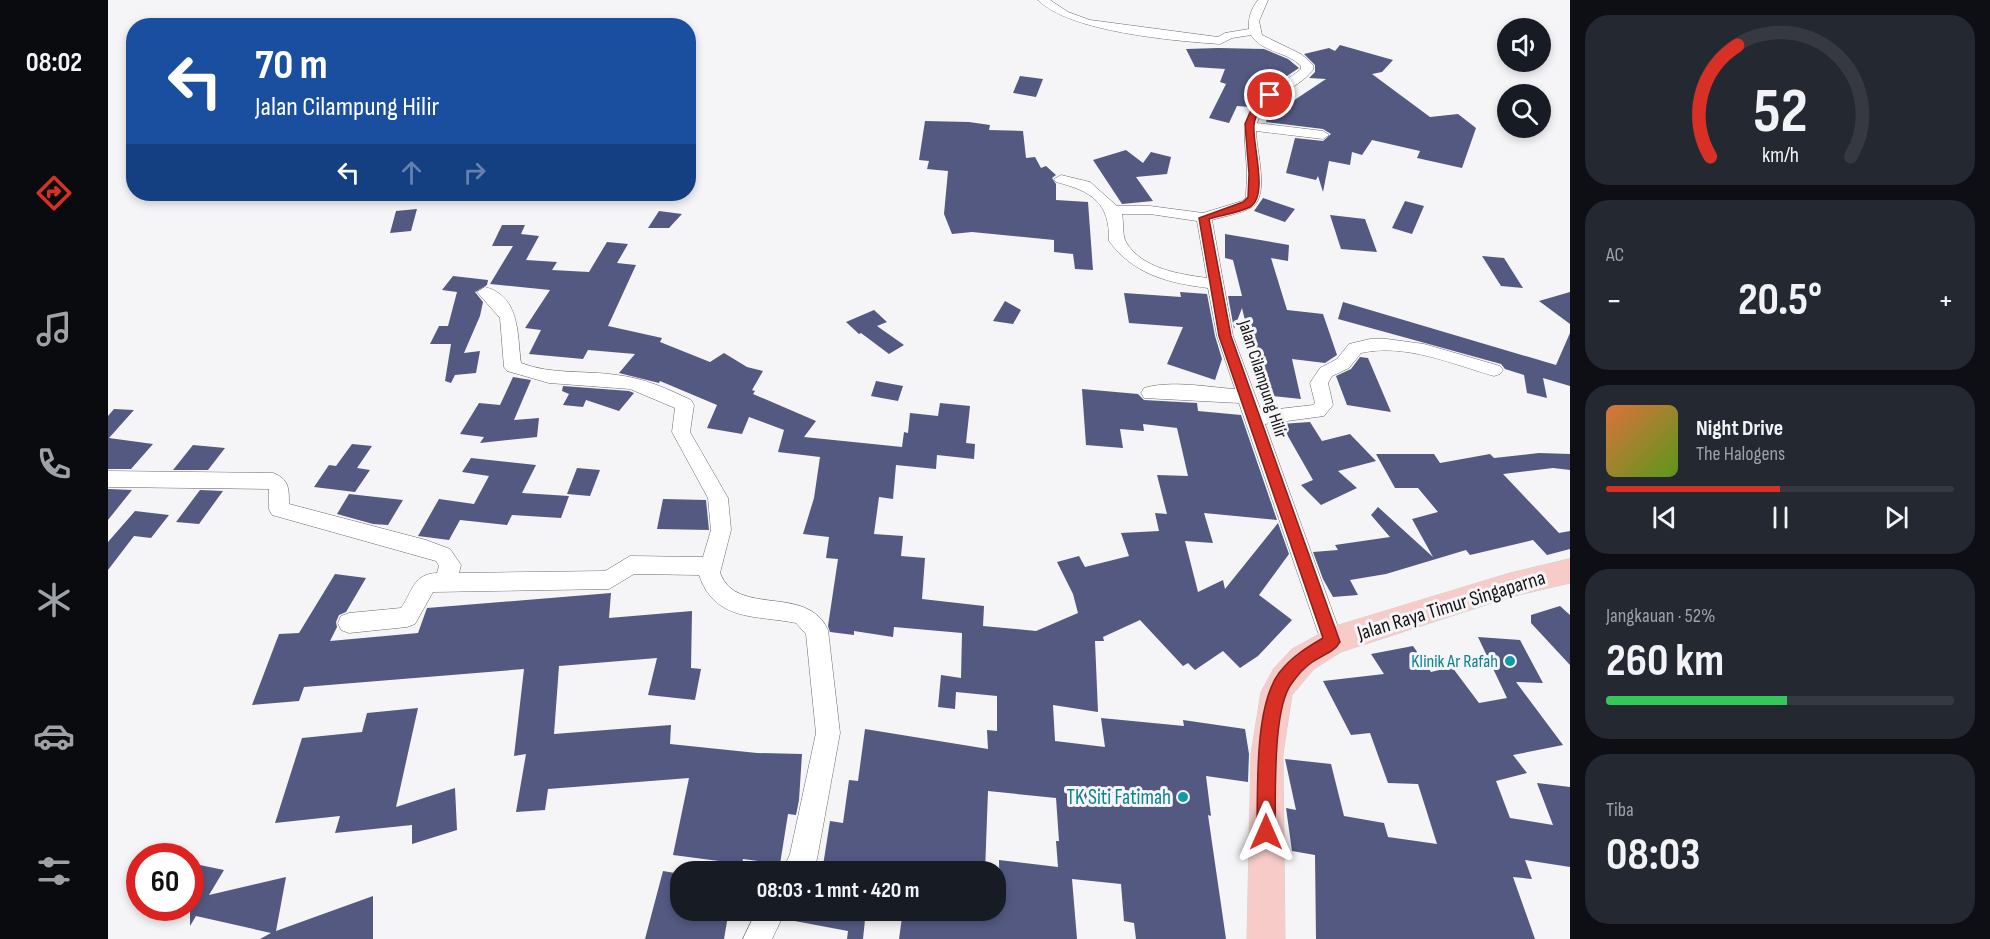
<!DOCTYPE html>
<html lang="id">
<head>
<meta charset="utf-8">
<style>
	:root { --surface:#171b24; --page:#242831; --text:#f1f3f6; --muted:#9ea1a6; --line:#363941; --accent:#d93025 }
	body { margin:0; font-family:"Sofia Sans Condensed",sans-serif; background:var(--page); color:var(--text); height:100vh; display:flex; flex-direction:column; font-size:22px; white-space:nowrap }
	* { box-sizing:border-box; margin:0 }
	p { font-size:20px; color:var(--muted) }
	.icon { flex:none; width:33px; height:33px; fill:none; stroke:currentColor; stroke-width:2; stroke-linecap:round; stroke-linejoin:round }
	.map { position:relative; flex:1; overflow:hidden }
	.drawer { display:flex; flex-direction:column; gap:15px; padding:15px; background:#0d0f14; width:420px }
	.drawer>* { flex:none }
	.top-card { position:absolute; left:18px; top:18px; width:570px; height:183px; border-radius:24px; box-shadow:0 3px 9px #0003; background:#1a4fa0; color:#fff; overflow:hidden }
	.tools { position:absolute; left:1389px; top:18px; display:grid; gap:12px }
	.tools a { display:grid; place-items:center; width:54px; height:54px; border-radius:50%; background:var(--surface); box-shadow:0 3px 9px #0003; font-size:30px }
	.speed { position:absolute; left:18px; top:843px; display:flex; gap:12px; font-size:30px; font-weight:700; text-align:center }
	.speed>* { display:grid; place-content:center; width:78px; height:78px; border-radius:50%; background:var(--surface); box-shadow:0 3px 9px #0003; line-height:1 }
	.speed .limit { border:9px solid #d22; background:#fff; color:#111 }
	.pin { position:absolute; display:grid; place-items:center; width:51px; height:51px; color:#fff; margin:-26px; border:3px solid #fff; border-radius:50%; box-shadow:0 2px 6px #0007 }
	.me { position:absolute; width:66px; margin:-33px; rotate:0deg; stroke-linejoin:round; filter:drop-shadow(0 0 4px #0008) }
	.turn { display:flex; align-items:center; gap:21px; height:126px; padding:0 30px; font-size:27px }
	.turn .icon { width:78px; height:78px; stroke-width:2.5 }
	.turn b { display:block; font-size:42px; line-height:51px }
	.lanes { display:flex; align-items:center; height:57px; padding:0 30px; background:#0003; justify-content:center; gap:30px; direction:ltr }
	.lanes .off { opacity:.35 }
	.big { font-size:45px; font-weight:700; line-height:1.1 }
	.drawer .widget { flex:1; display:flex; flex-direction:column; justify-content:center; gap:9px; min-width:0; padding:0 21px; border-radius:24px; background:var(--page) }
	.drawer .dial { align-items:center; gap:0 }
	.dial svg { height:156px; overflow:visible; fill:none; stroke:var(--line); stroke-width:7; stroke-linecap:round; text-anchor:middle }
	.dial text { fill:var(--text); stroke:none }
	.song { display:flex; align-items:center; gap:18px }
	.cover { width:72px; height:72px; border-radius:9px; background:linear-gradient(135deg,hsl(20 70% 55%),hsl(90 70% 35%)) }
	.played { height:6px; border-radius:3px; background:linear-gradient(90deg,var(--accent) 50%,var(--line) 50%) }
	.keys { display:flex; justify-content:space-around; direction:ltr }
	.heat { display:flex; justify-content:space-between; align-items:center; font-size:33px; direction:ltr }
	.charge { height:9px; border-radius:4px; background:linear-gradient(90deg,#34c759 52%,var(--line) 0) }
	.trip { position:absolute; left:562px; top:861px; width:336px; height:60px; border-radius:24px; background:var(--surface); box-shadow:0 3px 9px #0003; font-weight:700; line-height:60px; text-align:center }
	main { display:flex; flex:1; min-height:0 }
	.menu { display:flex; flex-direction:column; width:108px; justify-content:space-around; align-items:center; background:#090b0e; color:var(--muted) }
	.menu .icon { width:42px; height:42px }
	.menu .selected { color:var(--accent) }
	.menu b { font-size:27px; color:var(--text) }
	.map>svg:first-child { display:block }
	.building { fill:#535981 }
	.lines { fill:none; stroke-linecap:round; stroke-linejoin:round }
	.minor-casing { stroke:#696a6d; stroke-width:1 }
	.major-casing { stroke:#d0d0d1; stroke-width:1 }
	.minor { fill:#fff; fill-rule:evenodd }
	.major { fill:#f7ccc8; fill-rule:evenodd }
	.route { fill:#d93025; stroke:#8d1f18; stroke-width:1.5 }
	.culture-dot { fill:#0f9aa8; stroke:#f5f5f8; stroke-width:2 }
	.labels { text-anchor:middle; stroke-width:6; stroke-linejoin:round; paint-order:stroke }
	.street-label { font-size:18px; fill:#161617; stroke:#f5f5f8 }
	.culture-label { font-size:18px; fill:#0d838f; stroke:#f5f5f8; text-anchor:end }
	.near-street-label { font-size:21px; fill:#161617; stroke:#f5f5f8 }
	.near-culture-label { font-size:21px; fill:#0d838f; stroke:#f5f5f8; text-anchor:end }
</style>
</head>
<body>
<main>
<nav class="menu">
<b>08:02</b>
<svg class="icon selected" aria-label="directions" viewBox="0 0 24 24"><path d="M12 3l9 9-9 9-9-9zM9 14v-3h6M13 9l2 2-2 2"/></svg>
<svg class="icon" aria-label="music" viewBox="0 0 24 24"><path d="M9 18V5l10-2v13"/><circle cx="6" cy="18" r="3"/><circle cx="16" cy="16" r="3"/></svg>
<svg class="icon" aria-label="phone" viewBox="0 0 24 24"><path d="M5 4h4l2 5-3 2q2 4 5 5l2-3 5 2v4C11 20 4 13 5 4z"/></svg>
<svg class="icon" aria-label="climate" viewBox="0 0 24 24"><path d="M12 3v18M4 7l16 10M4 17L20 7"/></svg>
<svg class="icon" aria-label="car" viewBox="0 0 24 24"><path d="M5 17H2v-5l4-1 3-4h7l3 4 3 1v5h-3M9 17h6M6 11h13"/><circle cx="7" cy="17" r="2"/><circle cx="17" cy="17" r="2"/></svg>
<svg class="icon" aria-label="filters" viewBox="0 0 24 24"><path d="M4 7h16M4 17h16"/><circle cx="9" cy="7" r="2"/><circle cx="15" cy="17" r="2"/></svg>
</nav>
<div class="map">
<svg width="1462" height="939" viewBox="0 0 1462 939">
	<rect width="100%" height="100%" fill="#f5f5f8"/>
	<g class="building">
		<path d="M1232 45 1285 60 1274 72 1264 74 1322 117 1350 114 1368 128 1354 168 1309 158 1312 151 1264 140 1254 155 1244 152 1242 165 1221 161 1215 192 1210 176 1208 180 1178 173 1187 138 1215 141 1223 134 1215 129 1158 122 1161 108 1163 105 1176 107 1218 79 1201 78 1207 72V65L1196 54 1221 48 1227 51Z"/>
		<path d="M1110 48 1156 49 1180 59 1191 68 1179 76 1158 75 1152 94 1142 107 1129 106 1121 123 1101 118 1118 84 1112 82 1117 69 1087 67 1078 49Z"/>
		<path d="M912 76 935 79 928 97 905 93Z"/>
		<path d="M817 121 861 122 882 125 881 130 915 131 918 158 927 157 933 168 938 166 948 175 944 178 948 184V200L980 202 985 270 967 269 965 254 946 252V240L864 232 844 234 836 214 840 171 819 169 821 161 811 160Z"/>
		<path d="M1018 150 1035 163 1043 152 1063 157 1059 174 1028 177 1045 201 1014 204 985 160Z"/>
		<path d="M1155 198 1187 209 1177 222 1146 211Z"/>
		<path d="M1297 201 1316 206 1304 234 1284 228Z"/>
		<path d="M309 209 303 231 282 233 288 211Z"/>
		<path d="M551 211 574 214 561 228H540Z"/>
		<path d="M1222 215 1257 219 1269 252 1233 249Z"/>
		<path d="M394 225H417L413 234 431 236 418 260 449 262 444 270 481 272 499 242 520 244 509 263 528 265 500 326 554 338 552 342 602 362 616 353 639 367 655 371 644 390 647 391 645 394 708 421 696 437 794 447 796 432 800 433 802 413 830 416 832 403 862 406 858 443 867 444 866 459 829 455 828 469 788 465 785 499 771 497 766 534 795 536 793 556 817 558 814 599 876 606 875 626 928 631 970 613 965 594 949 562 971 556 977 567 1021 556 1013 533 1051 531 1047 513 1059 514 1049 475 1080 476 1069 428 1035 424 1036 431 1012 429 1015 448 978 445 974 389 1030 394 1036 400 1089 403 1090 411 1133 415 1169 520 1096 513 1105 543 1077 541 1090 592 1115 580 1117 589 1170 523 1181 554 1151 595 1184 620 1150 656 1132 668 1115 651 1087 670 1080 663 1075 666 1032 620 995 637 996 641H987L990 712 945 705 947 741 997 747 993 718 1076 726 1075 720 1137 729 1141 754 1140 782 1098 776 1103 816 1100 815 1118 939H1028L1026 923 1016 921 1013 884 964 879 969 939H791L795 910H892L891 860 950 867 948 841H951L948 798 880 791 877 872H714L722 821 735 823 741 780 750 781 757 729 880 749 879 730 889 731V696L848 692 847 709 830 707 833 675 853 678 854 633 786 627 785 637 746 631V635L722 632 720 626 730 559 718 558 721 537 695 534 706 498 712 457 670 452 676 430 641 417 634 434 599 428 609 405 552 381 551 383 511 373 527 354 480 350 475 359 421 354 433 330 417 328 442 290 382 284 405 246H384Z"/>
		<path d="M1117 234 1181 245 1180 261 1163 258 1179 310 1215 314 1229 355 1217 363 1184 359 1193 399 1155 395 1134 308 1126 329 1120 296H1134L1125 260 1117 258Z"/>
		<path d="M1374 256 1396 258 1415 288 1393 286Z"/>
		<path d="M345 276 380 280 379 285 367 292 375 302 372 316 356 353 372 351 368 373 347 375 343 383 337 381 343 344H322L331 326H340L349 292 334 290Z"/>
		<path d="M1072 292 1099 294 1107 336 1114 359 1107 380 1059 364 1075 327 1021 323 1016 293 1073 297Z"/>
		<path d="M1462 292V324L1431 301Z"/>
		<path d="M897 301 913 310 905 324 885 321Z"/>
		<path d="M1235 302 1448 365 1462 333V386L1435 378 1439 398 1419 393 1416 375 1397 369 1393 364 1230 319Z"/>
		<path d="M766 310 779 322 769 326 796 345 781 354 753 333 751 334 738 322Z"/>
		<path d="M1252 357 1260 358 1283 412 1239 405 1228 376 1243 369Z"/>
		<path d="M405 377 423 380 406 420 431 418 429 437 372 443 376 437 352 434 371 403 392 405Z"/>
		<path d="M768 381 795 386 790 401 763 396Z"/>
		<path d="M455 386 521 391 526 393 511 411 478 400 475 407 455 405 461 394 454 391Z"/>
		<path d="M6 409 26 410 1 438 45 444 23 469H0V416Z"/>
		<path d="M1202 422 1214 441 1242 434 1268 461 1230 471 1249 488 1213 505 1193 485 1205 480 1173 424Z"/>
		<path d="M244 444 264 446 249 468 262 470 247 492 206 487 221 465 228 466Z"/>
		<path d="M85 445 117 448 100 470H65Z"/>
		<path d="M1431 453 1462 454V470L1445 468 1395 474 1451 533 1462 531V549L1439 555 1425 540 1362 555 1358 550 1278 574 1242 580 1250 595 1225 597 1215 579 1205 552 1230 550 1227 545 1282 537 1263 515 1270 507 1325 557 1304 519 1330 512 1310 488H1287L1268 454H1326L1332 463 1382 454 1386 458Z"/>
		<path d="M363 458 428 465 414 493 461 496 453 518 404 515 399 525 352 520 341 540 310 536 331 499 366 504 381 476 354 472Z"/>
		<path d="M469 468 492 470 482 496 459 494Z"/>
		<path d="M0 489 24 490 0 520Z"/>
		<path d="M92 490 115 491 91 524 68 522Z"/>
		<path d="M241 494 295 500 280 525 265 524 229 514Z"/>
		<path d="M555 499 598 500 601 530 549 529Z"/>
		<path d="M27 511 61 515 43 538 26 536 0 570V542Z"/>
		<path d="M227 574 258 578 238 612 231 615 228 622 229 627 222 641 310 633 319 608 503 593 501 618 584 611 583 668 593 669 587 700 540 695 549 658 451 666 446 734 563 725 562 744 649 753 694 754 691 800 688 815 680 814 672 864 635 859 634 864 565 855 581 778 440 789 437 810 408 812 418 754 406 756 416 669 196 687 191 701 144 705 171 634 191 633Z"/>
		<path d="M1452 606 1462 615V665L1423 623V615Z"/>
		<path d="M1370 637 1412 640 1435 683 1408 682 1455 745 1405 755 1419 773 1388 781 1402 818 1445 825 1429 783 1462 787V867L1417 860 1424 879 1405 877 1427 939H1208L1207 855 1184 851 1178 808 1188 810 1177 759 1223 764 1236 816 1276 823 1280 837 1329 844 1310 784 1280 783 1262 733 1243 735 1215 681 1276 674 1263 654 1305 646 1323 672 1344 667 1371 703 1399 698Z"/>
		<path d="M310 708 288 807 347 788 349 830 304 844V825L227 833 232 816 167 823 194 738 254 732 259 713Z"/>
		<path d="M82 863 116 870 101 895 178 877 168 931 265 896V939H152L163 933 88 916 82 926Z"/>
		<path d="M555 871 573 874V910H621L616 939H537Z"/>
		<path d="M680 910H758L755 939H739L740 931 676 919Z"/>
	</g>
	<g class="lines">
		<g class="minor-casing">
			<g id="minor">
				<path d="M930 0H942L960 12 982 20 1110 37 1117 33 1141 29C1140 18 1143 9 1150 0H1160L1151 21 1154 35 1193 54 1205 65V70C1187 92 1159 94 1149 123L1215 131 1221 135 1215 139 1148 131C1148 149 1162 196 1144 207 1133 214 1116 216 1104 220L1125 336 1153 411 1205 405 1207 403 1202 383 1212 368 1229 359 1241 344 1262 339H1279L1316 344 1392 366 1395 370 1392 374 1386 376C1344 364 1297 343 1253 353L1241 368 1224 376 1220 383 1225 405 1216 416 1157 424 1235 641 1232 648 1224 651 1216 648 1213 641 1131 403 1036 398 1033 393 1036 388C1064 380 1098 387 1127 389L1109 336 1100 288C1061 283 1026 275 1001 241 1002 202 983 191 948 182L946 179 953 175 982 182 1009 206H1042L1095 213 1134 201 1138 197C1138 189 1139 181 1139 174 1138 142 1129 115 1158 92 1169 83 1182 79 1193 69V66C1179 51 1154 53 1143 35L1124 38 1112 44C1067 41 961 32 930 0ZM1014 214H1042L1089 221 1099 278C1071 274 1034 269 1018 242 1014 235 1016 223 1014 214Z"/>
				<path d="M377 287C413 296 409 336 413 363 444 375 477 370 509 375 536 378 560 389 583 400L586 405 582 432 620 498 623 530 612 573C629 618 699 583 720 630L732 733 709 859 703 872H674L682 854 708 733 698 634 688 623C648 615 607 622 591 575L526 574 501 589 325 592 307 624 299 627 241 633 233 630 230 623 233 616 241 613 293 608C305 591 305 574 329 573L331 566 328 561 164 515 161 509V489L0 487V471L165 473C181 479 181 488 181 504L318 540 342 549 353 565 351 573 497 571 522 556 595 557 603 530 600 498 564 432 567 408 522 389 441 383 399 371 396 367 392 318 369 292Z"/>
				<path d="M649 910H678L664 939H635Z"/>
			</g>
		</g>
		<g class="major-casing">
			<path id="major" d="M1462 559V583L1402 597 1233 652 1206 669 1184 695 1175 754 1177 939H1139L1143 754 1153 692 1166 668 1184 649 1224 627 1402 573Z"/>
		</g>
		<use href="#minor" class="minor"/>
		<use href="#major" class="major"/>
	</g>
	<path class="route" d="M1162 92 1166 95C1158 104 1147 112 1146 125 1144 144 1161 196 1142 207 1130 213 1114 215 1101 219L1123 336 1232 642C1227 652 1212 656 1203 663 1196 668 1189 676 1184 683 1164 708 1168 798 1167 832L1165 839 1158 841 1152 839 1149 832C1150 789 1146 707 1171 673 1183 657 1198 648 1215 638L1111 336 1091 218 1135 202 1140 197 1141 174 1137 124 1145 106Z"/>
	<g class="culture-dot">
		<circle cx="1402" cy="661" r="6"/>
		<circle cx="1075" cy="797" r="6"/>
	</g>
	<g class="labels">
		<g class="street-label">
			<text transform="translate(1155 379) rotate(72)" y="6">Jalan Cilampung Hilir</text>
		</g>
		<g class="culture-label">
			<text x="1390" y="667">Klinik Ar Rafah</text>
		</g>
		<g class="near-street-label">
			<text transform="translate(1343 605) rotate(-17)" y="7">Jalan Raya Timur Singaparna</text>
		</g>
		<g class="near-culture-label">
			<text x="1063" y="804">TK Siti Fatimah</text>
		</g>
	</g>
</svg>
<div class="tools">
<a><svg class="icon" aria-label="sound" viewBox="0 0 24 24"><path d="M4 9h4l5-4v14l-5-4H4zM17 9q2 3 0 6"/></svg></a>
<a><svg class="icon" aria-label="search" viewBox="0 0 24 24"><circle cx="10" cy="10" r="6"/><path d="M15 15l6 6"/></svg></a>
</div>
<div class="speed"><div class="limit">60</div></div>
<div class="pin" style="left:1162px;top:95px;background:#d93025"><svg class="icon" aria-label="arrive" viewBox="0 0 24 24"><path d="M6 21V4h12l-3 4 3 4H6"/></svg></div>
<svg class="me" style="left:1158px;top:832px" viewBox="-20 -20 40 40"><path d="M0-17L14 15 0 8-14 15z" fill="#d93025" stroke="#fff" stroke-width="4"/></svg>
<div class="trip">08:03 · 1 mnt · 420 m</div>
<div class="top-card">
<div class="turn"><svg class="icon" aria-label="left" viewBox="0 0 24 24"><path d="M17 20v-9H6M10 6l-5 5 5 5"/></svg><div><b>70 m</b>Jalan Cilampung Hilir</div></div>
<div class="lanes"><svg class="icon" aria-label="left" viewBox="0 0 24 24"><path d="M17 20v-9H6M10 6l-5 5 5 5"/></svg><svg class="icon off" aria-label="ahead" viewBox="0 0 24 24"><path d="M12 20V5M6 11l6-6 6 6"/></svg><svg class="icon off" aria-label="right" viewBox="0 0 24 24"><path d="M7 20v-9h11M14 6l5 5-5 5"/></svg></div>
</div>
</div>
<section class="drawer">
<div class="widget dial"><svg viewBox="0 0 100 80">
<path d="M14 69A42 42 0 1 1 86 69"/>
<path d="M14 69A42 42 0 0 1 28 12" stroke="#d93025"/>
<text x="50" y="56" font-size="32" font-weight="700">52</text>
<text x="50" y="72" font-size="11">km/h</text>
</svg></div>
<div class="widget"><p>AC</p>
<div class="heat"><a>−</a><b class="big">20.5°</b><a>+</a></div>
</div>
<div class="widget">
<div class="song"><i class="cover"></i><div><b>Night Drive</b><p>The Halogens</p></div></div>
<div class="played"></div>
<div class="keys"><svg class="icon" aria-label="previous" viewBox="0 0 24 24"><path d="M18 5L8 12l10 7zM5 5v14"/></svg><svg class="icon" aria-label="pause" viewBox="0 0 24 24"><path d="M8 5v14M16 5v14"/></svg><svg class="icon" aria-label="next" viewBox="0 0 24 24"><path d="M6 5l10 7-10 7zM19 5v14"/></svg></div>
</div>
<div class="widget"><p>Jangkauan · 52%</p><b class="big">260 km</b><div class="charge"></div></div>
<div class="widget"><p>Tiba</p><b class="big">08:03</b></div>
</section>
</main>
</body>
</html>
